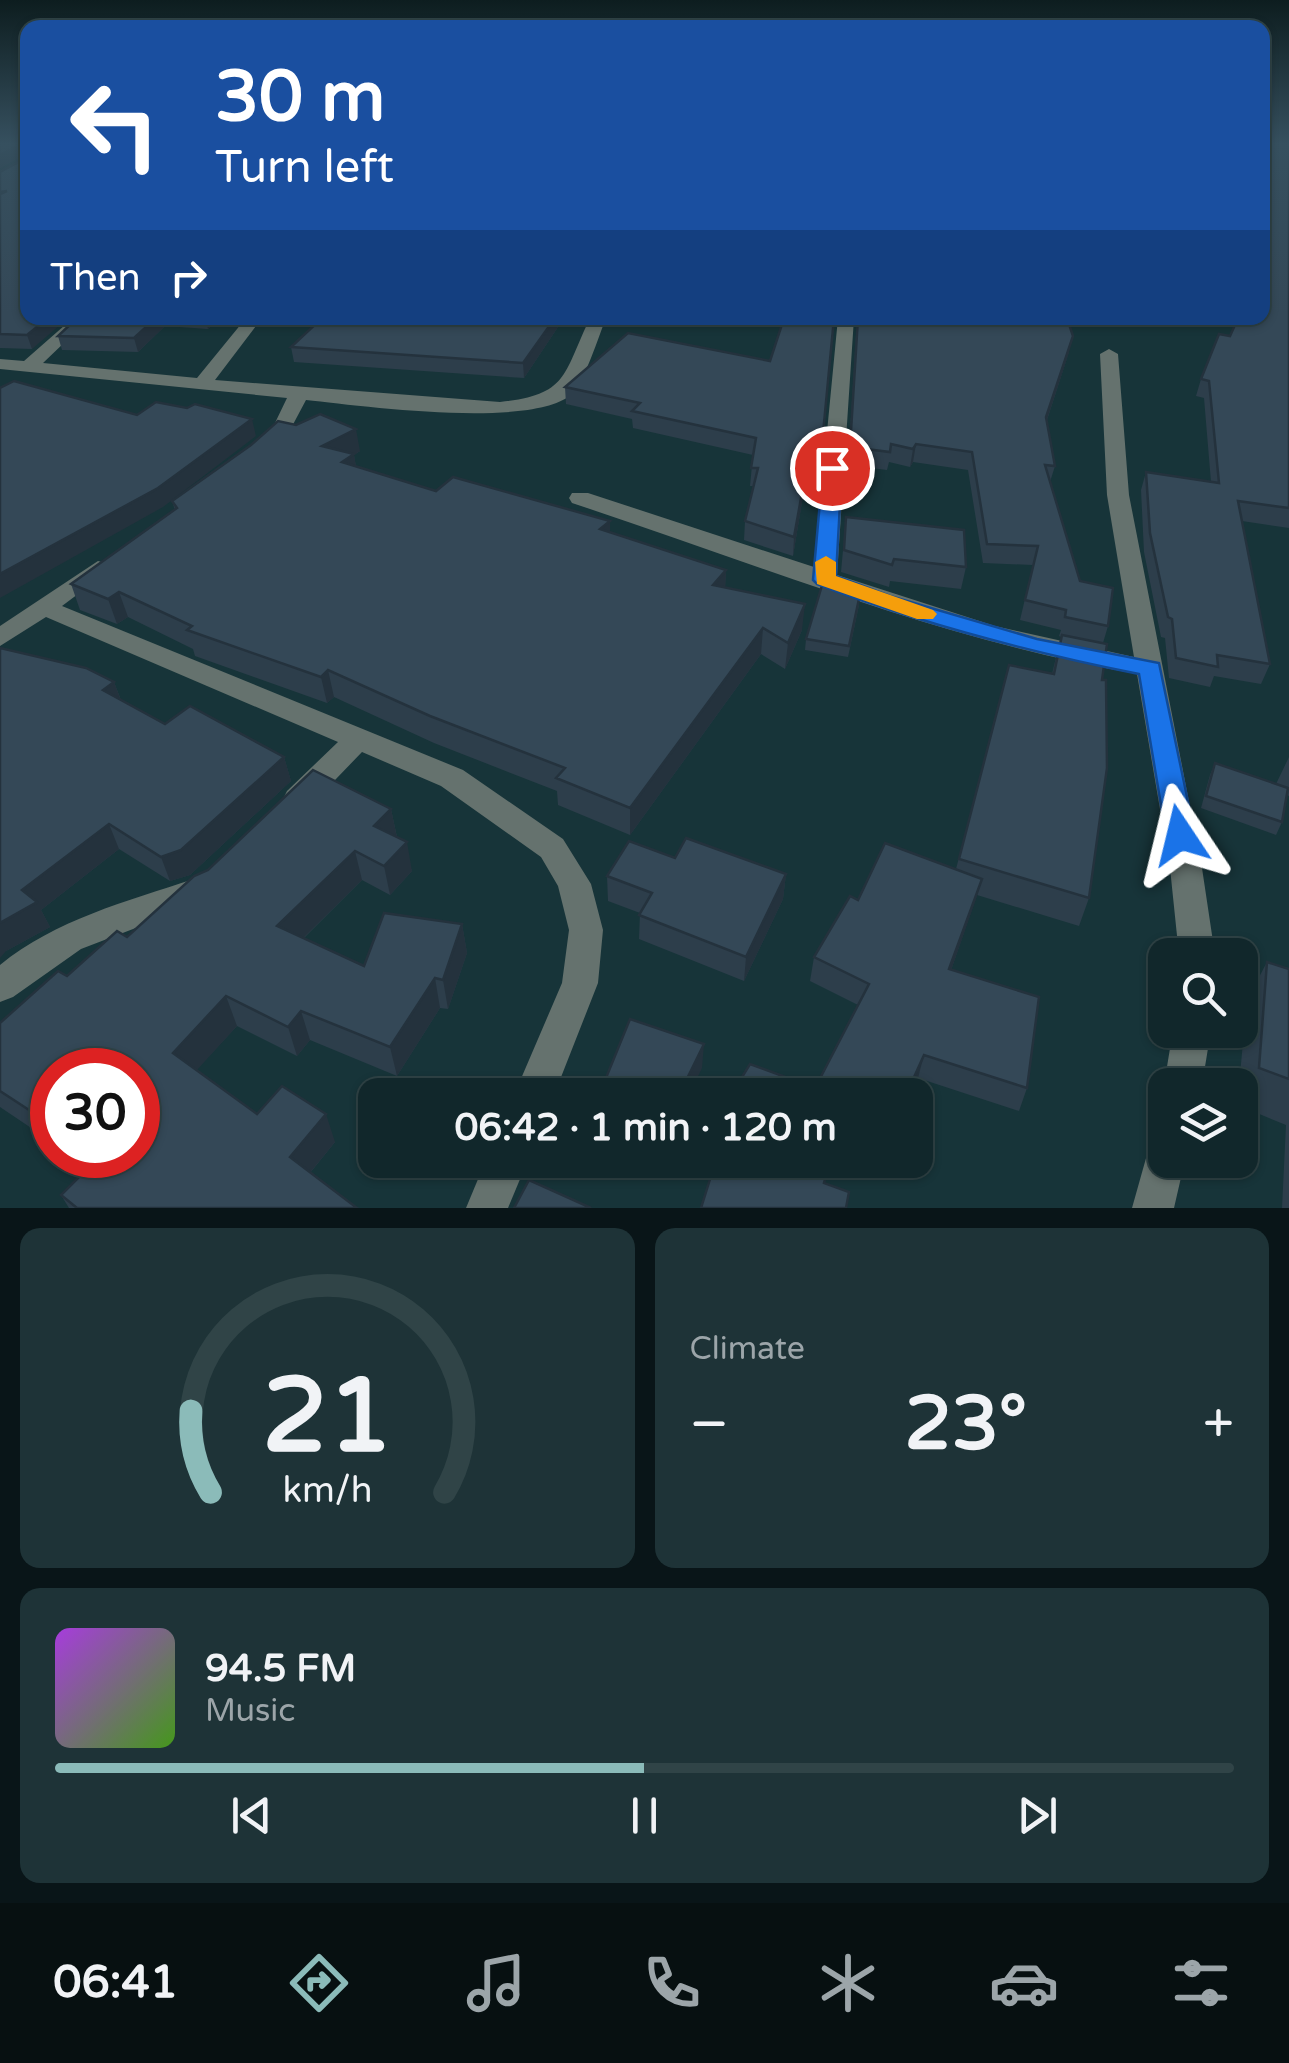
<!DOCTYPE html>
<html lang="en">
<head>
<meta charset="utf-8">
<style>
	:root { --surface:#11272b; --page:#1e3337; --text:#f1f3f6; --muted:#9ca5a9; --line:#304447; --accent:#8bbbb9 }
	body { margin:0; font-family:"Varela Round",sans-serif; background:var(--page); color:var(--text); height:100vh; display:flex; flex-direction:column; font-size:38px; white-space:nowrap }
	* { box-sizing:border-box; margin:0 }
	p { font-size:32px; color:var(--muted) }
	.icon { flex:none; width:55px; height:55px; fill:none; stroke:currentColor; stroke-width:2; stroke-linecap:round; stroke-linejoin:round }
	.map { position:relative; height:1208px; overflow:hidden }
	.details { display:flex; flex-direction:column; gap:20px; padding:20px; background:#091518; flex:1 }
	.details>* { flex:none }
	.guide { position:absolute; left:20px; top:20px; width:1250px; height:305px; border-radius:20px; box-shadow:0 2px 8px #0004,0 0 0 2px var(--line); background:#1a4fa0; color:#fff; overflow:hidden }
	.buttons { position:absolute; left:1148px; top:938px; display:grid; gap:20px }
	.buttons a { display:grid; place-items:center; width:110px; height:110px; border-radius:20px; background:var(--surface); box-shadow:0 2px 8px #0004,0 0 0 2px var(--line); font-size:50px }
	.speed { position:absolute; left:30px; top:1048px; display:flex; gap:20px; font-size:50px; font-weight:700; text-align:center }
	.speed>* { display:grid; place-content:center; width:130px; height:130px; border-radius:50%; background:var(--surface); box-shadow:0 2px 8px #0004,0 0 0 2px var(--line); line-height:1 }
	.speed .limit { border:15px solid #d22; background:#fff; color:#111 }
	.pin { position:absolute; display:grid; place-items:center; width:85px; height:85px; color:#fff; margin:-42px; border:5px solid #fff; border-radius:50%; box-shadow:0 2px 10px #0007 }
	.me { position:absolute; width:110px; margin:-55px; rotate:350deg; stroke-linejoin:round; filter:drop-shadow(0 0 8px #0008) }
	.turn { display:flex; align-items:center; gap:35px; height:210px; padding:0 30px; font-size:45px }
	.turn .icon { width:130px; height:130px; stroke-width:2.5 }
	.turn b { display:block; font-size:70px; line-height:85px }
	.then { display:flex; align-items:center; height:95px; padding:0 30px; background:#0003; gap:20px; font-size:38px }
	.big { font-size:75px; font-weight:800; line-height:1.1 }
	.details .widget { flex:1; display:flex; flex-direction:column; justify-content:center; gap:15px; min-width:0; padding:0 35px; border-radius:20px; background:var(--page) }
	.details .dial { align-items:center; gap:0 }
	.dial svg { height:260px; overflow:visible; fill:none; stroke:var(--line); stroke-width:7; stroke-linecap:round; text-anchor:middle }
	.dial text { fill:var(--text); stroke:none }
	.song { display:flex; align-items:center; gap:30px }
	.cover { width:120px; height:120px; border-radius:15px; background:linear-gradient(135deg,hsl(280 70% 55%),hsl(100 70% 35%)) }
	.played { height:10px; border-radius:5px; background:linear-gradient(90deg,var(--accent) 50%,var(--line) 50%) }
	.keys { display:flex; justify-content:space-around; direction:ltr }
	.heat { display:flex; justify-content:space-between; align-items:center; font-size:55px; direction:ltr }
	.details .tiles { flex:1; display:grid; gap:20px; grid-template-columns:1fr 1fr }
	.widget:last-child { grid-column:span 2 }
	.trip { position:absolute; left:358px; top:1078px; width:575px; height:100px; border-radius:20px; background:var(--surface); box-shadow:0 2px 8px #0004,0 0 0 2px var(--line); font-weight:800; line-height:100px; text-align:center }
	.menu { display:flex; height:160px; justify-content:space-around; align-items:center; background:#071011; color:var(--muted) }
	.menu .icon { width:70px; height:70px }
	.menu .current { color:var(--accent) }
	.menu b { font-size:45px; color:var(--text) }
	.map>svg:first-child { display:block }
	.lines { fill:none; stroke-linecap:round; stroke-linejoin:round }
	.minor { fill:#65726e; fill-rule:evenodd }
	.wall { fill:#2d3e4b }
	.shaded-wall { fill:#24323d }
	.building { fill:#344857; stroke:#24323d; stroke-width:2.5 }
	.route { fill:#1a73e8; stroke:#114b97; stroke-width:2.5 }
	.slow { fill:#f59e0b }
</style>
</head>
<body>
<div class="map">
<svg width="1289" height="1208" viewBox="0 0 1289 1208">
	<rect width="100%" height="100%" fill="#173439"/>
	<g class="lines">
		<g class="minor">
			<path d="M73 318H90L43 363 197 378 246 318H262L215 380 500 402C569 395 563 374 590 318H606C599 335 584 384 571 395 528 429 363 406 306 400L289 432 262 452 252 446 274 425 287 398 0 369V359L24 361Z"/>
			<path d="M838 318H854L837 575 995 626 1134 657 1107 495 1100 354 1109 349 1118 354 1129 495 1202 868 1215 955H1179L1170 868 1137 674C945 641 757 564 572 503L569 498 572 493H588L814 567Z"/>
			<path d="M98 561 106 563 110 568 106 573 62 606 463 770 563 839 591 884 603 930 598 983 554 1095H514L562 983 569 930 558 886 541 857 441 786 362 752 309 807 298 810 287 807 283 799 287 791 338 742 46 617 0 646V626Z"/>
			<path d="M194 879 206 883 211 892 206 901 81 949 13 997 0 1002V965C55 920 127 901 194 879Z"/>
			<path d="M1173 1030H1211L1202 1085H1165V1088L1164 1085Z"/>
			<path d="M1165 1138V1160H1185L1174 1208H1132L1150 1144Z"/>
			<path d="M486 1160H528L508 1208H466Z"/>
		</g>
	</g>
	<g class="wall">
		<path d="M0 143H28L32 349 0 348V172L26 158 27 153 0 168Z"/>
		<path d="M1289 143V528L1242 521 1270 664 1261 684 1214 676 1210 687 1169 678 1165 638 1161 637 1144 552 1141 490 1146 472 1211 482 1204 398 1196 396 1201 379 1230 336 1262 318Z"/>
		<path d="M77 318H221L208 329 165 326 138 352 62 350 58 336Z"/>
		<path d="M322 318H564L524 378 294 362 291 347Z"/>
		<path d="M834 318 820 462 809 460 793 556 744 540 745 521 753 486H750L753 455 633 428 632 419 566 404 565 387 770 361Z"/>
		<path d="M857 318H1067L1069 352 1047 420 1055 466 1050 482 1080 581 1108 626 1103 643 1089 898 1079 926 977 895 951 970 1027 1088 1019 1111 918 1078 911 1095H731L815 1088 858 1005 810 981 814 957 858 900 956 869 1009 665 1052 674 1061 637 1059 636 1061 630 1020 620 1033 565 983 563 968 470 913 462 910 467 889 462 887 470 848 465Z"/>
		<path d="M296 425 360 451 354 455 356 467 436 491 610 521V532L726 570 725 587 802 630 785 669 761 654 630 835 558 805 557 791 434 743 334 697 327 703 195 656 193 649 128 617 117 624 80 610 71 584 175 510 172 501Z"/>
		<path d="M846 517 966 567 961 589 890 581 889 587 841 572Z"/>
		<path d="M859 605 848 657 805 650 806 639Z"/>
		<path d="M114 682 121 700 165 724 284 757 291 781 190 875 170 881 119 849 41 910 50 927 6 951Z"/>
		<path d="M1289 757V796L1287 795 1282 822 1276 835 1201 808 1210 775 1215 763 1276 784Z"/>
		<path d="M391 809 397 837 412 871 390 895 362 880 304 938 364 966 462 924 467 953 448 1009 440 1008 397 1076 310 1040 297 1056 237 1026 196 1070 257 1114 335 1142 310 1173 357 1208H69L61 1195 89 1167 71 1155H138L52 1070V1142L0 1107V1023L67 976 127 937Z"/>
		<path d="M675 858 786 874 783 899 744 981 639 939 640 913 608 901 607 876Z"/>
		<path d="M1267 962 1289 969V1208H1282L1286 1125 1240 1106 1239 1085 1247 1000Z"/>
		<path d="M701 1160H832L712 1172 700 1168Z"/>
	</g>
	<g class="shaded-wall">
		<path d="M23 143 26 153 0 168V155Z"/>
		<path d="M48 318H68L32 349 27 335Z"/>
		<path d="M156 318H163L165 326 138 352 134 338Z"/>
		<path d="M205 318H221L208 329Z"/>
		<path d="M555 318H564L524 378 523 363Z"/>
		<path d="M1073 336 1069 352 1042 434 1046 417Z"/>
		<path d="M252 419 256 436 163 507 0 598V574Z"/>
		<path d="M356 429 360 451 354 455 358 477 322 446Z"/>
		<path d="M811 443 809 460 793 556 794 537Z"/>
		<path d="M916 444 913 462 910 467 913 449Z"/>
		<path d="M610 521V546L600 529Z"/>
		<path d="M726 570 725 595 713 585Z"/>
		<path d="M119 592 128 617 117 624 108 599Z"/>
		<path d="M805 604 802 630 785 669 788 643Z"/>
		<path d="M763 628 761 654 630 835V808Z"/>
		<path d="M328 670 334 697 327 703 321 677Z"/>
		<path d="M114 682 123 706 103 690Z"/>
		<path d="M284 757 291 781 190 875 170 881 161 857Z"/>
		<path d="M391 809 397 838 374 826Z"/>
		<path d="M109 824 119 849 41 910 50 927 6 951 0 958V923L22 890Z"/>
		<path d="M407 842 412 871 390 895 384 866Z"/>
		<path d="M355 851 362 880 286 955 277 926Z"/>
		<path d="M786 874 783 899 744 981 746 957Z"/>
		<path d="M982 879 975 902 943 993 949 969Z"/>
		<path d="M462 924 467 953 448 1009 443 980Z"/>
		<path d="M435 978 440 1008 397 1076 390 1047Z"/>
		<path d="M226 996 237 1026 186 1082 173 1053Z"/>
		<path d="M301 1011 310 1040 297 1056 288 1027Z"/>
		<path d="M704 1044 702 1068 689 1095H679Z"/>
		<path d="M924 1055 918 1078 911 1095H906Z"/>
		<path d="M326 1114 335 1142 300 1185 290 1157Z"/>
	</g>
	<g class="building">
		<path d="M0 143H22L0 155Z"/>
		<path d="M1262 143H1289V508L1238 501 1270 664 1217 655 1218 667 1176 658 1172 619 1168 617 1150 533 1146 472 1219 483 1209 381 1201 379 1219 334 1230 336 1238 318H1262Z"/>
		<path d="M28 144V318H48L27 335 0 334V194L7 191 0 192V172L26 158Z"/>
		<path d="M77 318H156L134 338 58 336Z"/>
		<path d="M322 318H555L523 363 291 347Z"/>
		<path d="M784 318H834L822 444 811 443 794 537 745 521 758 468H751L756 438 632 411 640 403 565 387 628 333 770 361Z"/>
		<path d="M858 318H1067L1073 336 1046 417 1055 466 1045 465 1080 581 1113 588 1108 626 1065 617 1066 610 1025 600 1038 546 987 544 972 452 916 444 913 449 891 444 890 452 850 447Z"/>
		<path d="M14 381 137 415 156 402 187 408 195 404 252 419 158 488 0 574V388Z"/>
		<path d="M320 414 356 429 322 446 354 454 342 462 436 491 453 477 610 521 600 529 726 570 713 585 805 604 788 643 763 628 630 808 556 778 565 768 430 716 328 670 321 677 187 630 192 626 119 592 108 599 71 584 177 508 172 501 251 445 278 421 296 425Z"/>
		<path d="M846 517 964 530 966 567 894 559 892 565 844 550Z"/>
		<path d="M823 582 860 594 849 646 806 639Z"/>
		<path d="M1062 635 1107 644 1102 680H1106L1107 768 1089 898 959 859 1009 665 1054 674Z"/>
		<path d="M0 648 86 668 114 682 103 690 165 724 190 706 284 757 181 850 161 857 109 824 22 890 37 902 0 923Z"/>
		<path d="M1215 763 1288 788 1282 822 1206 796Z"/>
		<path d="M313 770 391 809 374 826 407 842 384 866 355 851 277 926 364 966 384 913 462 924 443 980 435 978 390 1047 301 1011 288 1027 226 996 173 1053 257 1114 282 1086 326 1114 290 1157 357 1208H77L61 1195 100 1156 98 1155H138V1070H52V1125L0 1091V1023L58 971 67 976 117 931 127 937 194 876 208 870Z"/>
		<path d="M686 838 786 874 746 957 639 915 652 893 607 876 629 841 675 858Z"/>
		<path d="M885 843 982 879 949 969 1039 997 1027 1088 924 1055 906 1095H850L847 1094V1095H731L750 1064 815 1088 869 984 814 957 850 896 858 900Z"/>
		<path d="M1267 962 1289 969V1079L1259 1068Z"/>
		<path d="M630 1019 704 1044 679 1095H599Z"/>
		<path d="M716 1160H830L824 1183 849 1192 846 1208H701Z"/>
		<path d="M529 1180 591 1208H514Z"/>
	</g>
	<linearGradient id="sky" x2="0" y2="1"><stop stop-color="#0d1d1f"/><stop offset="0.46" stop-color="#36505f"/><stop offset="1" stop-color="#36505f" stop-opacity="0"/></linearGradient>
	<rect width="1289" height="312" fill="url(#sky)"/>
	<path class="route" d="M832 462 842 468 836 576 890 596 1037 639 1159 663 1195 835 1191 843 1180 846 1170 843 1166 835 1139 674C1029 652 922 624 817 584L813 580 823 468Z"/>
	<path class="slow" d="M826 556 836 562V576L933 610 937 614 933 619H917L817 584 815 562Z"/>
</svg>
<div class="buttons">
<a><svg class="icon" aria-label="search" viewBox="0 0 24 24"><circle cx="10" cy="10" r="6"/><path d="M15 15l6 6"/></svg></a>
<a><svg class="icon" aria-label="layers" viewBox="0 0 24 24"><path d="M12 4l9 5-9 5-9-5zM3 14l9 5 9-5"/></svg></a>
</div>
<div class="speed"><div class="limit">30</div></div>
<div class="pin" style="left:832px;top:468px;background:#d93025"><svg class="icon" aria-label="arrive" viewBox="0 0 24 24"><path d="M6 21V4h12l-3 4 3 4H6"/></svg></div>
<svg class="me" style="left:1180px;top:835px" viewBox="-20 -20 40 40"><path d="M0-17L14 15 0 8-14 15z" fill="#1a73e8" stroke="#fff" stroke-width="4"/></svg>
<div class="trip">06:42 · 1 min · 120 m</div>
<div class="guide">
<div class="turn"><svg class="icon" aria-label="left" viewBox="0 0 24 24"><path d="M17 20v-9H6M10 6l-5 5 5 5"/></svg><div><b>30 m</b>Turn left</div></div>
<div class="then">Then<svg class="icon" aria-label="right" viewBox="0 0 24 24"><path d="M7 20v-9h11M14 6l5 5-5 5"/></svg></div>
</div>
</div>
<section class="details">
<div class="tiles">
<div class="widget dial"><svg viewBox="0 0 100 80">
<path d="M14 69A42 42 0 1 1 86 69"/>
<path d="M14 69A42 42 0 0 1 8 44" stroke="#8bbbb9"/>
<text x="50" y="56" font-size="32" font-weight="700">21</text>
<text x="50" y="72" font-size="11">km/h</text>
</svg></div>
<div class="widget"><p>Climate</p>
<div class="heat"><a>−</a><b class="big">23°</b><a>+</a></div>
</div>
<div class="widget">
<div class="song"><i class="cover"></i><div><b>94.5 FM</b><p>Music</p></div></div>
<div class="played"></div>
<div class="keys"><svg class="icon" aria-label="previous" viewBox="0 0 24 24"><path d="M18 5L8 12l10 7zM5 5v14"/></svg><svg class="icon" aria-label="pause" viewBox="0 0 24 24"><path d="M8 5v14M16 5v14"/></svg><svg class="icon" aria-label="next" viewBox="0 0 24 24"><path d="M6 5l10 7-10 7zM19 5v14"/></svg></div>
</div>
</div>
</section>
<nav class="menu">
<b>06:41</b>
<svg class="icon current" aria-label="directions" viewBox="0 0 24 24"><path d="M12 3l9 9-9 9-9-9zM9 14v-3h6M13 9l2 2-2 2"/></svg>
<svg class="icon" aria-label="music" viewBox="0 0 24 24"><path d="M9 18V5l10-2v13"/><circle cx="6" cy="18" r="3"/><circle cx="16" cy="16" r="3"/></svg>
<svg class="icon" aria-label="phone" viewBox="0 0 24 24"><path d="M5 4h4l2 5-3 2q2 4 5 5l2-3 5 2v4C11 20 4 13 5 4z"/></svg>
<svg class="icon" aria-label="climate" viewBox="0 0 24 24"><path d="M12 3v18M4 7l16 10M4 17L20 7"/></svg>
<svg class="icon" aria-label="car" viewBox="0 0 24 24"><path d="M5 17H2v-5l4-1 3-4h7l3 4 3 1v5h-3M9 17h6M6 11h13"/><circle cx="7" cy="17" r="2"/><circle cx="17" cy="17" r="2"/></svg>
<svg class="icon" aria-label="filters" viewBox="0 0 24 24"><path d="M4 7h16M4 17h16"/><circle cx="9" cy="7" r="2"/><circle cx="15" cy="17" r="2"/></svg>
</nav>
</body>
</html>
